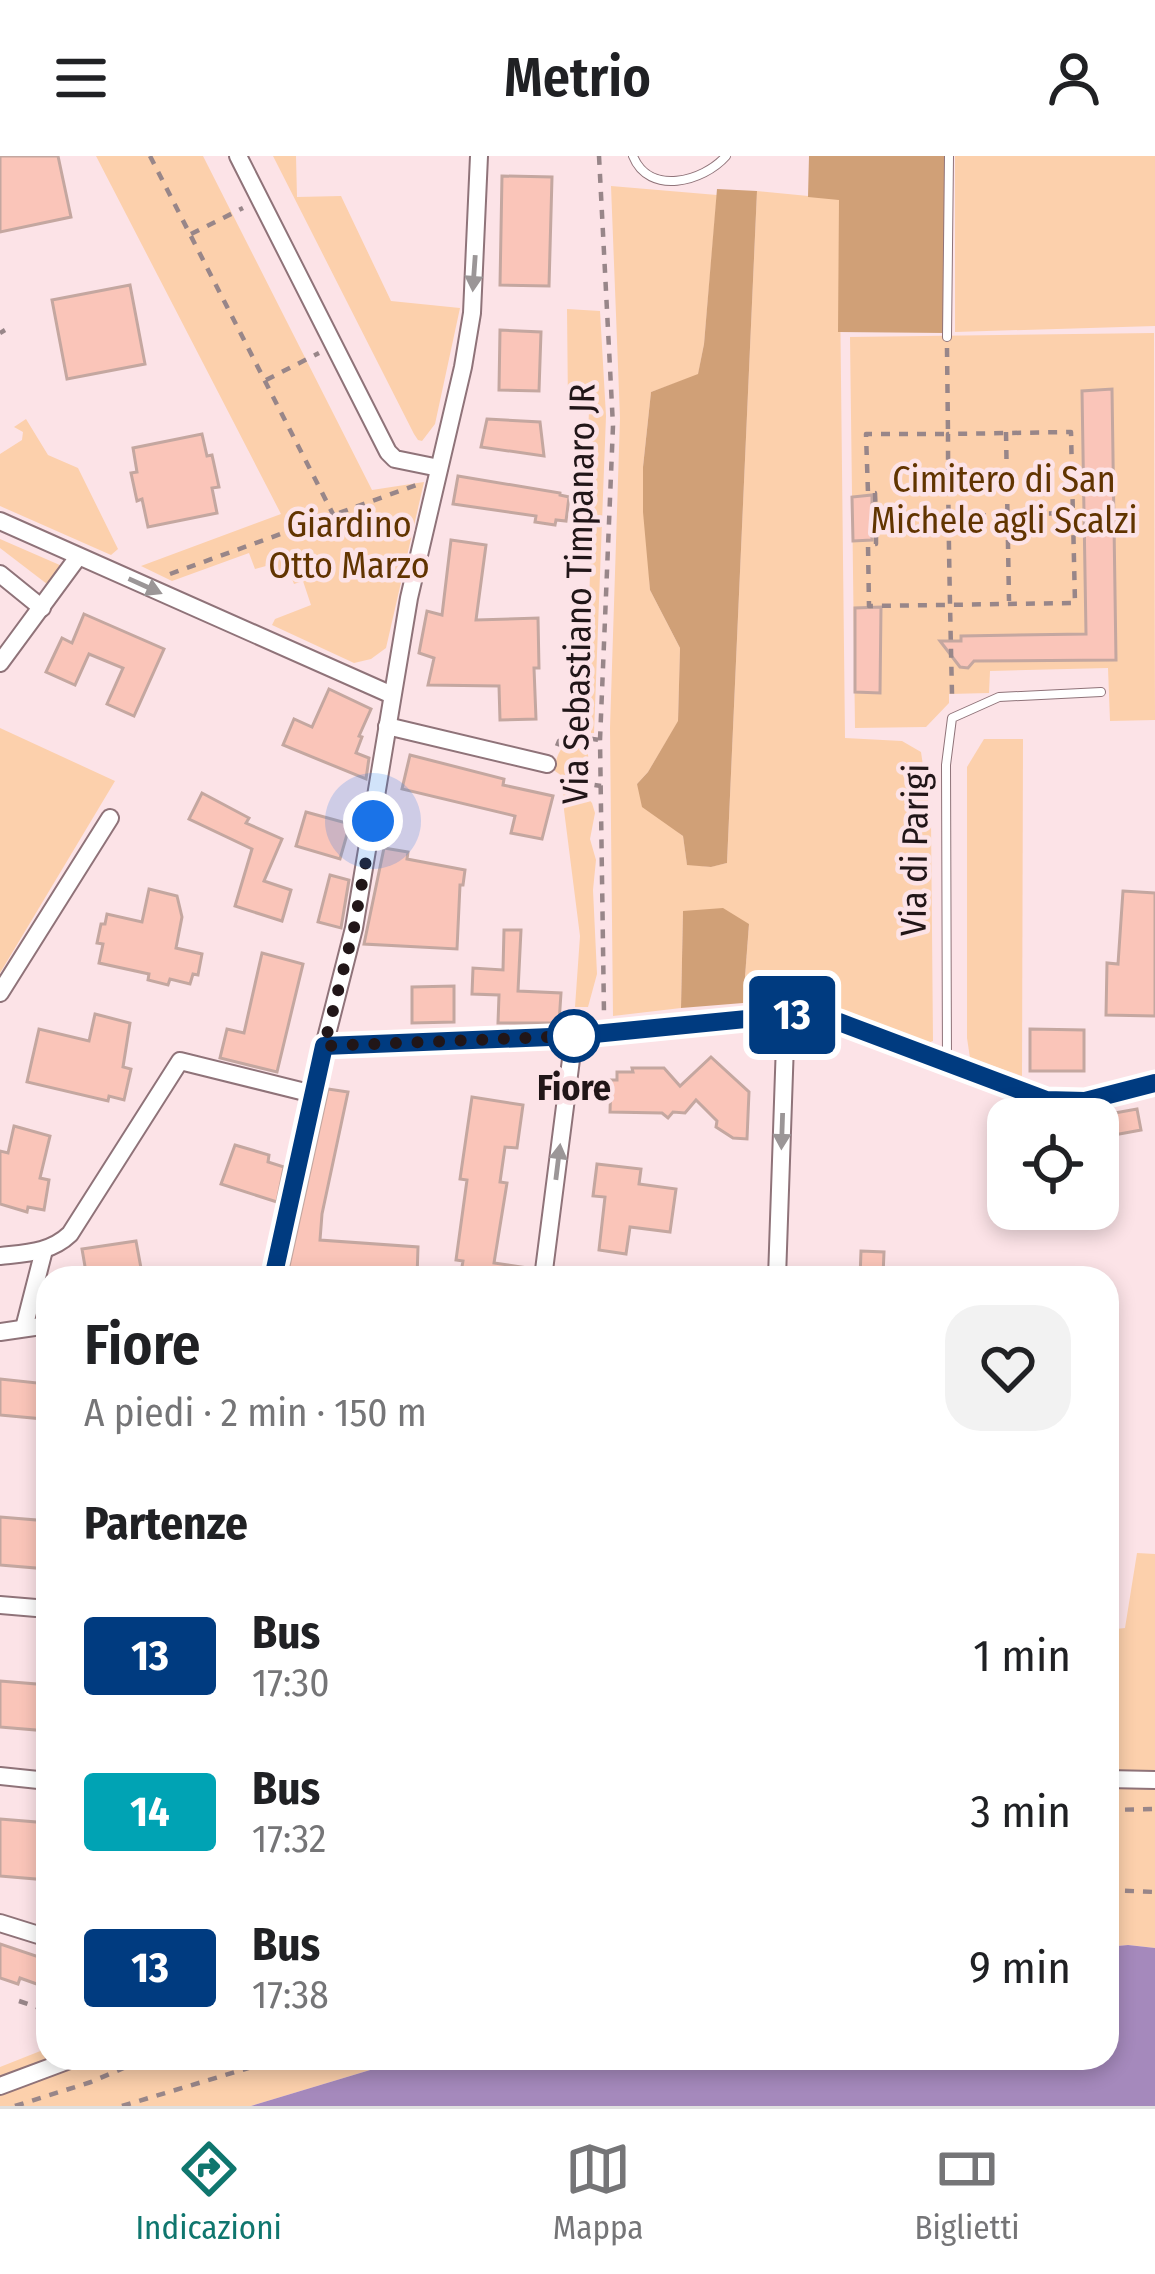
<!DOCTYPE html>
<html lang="it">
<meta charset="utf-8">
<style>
body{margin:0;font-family:"Fira Sans Condensed",sans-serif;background:#f2f2f2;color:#202124;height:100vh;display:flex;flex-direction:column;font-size:45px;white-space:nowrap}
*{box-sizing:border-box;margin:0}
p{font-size:39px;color:#757577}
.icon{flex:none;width:66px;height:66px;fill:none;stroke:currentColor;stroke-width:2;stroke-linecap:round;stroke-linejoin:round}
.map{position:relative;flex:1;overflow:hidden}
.sheet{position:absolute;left:36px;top:1110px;width:1083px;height:804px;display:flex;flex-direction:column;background:#fff;border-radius:36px;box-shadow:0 6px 18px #0003}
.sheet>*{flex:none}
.badge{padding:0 24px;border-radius:9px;font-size:42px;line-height:78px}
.buttons{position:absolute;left:987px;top:942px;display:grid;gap:24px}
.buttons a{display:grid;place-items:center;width:132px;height:132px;border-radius:24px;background:#fff;box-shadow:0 6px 18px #0003;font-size:60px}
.you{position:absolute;width:60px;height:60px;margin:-30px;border:9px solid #fff;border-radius:50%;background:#1a73e8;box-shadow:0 0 0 18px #1a73e833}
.map>.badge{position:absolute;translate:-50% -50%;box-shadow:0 0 0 6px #fff}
h2{padding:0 48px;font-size:45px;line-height:108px}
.round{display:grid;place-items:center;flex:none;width:126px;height:126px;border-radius:36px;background:#f2f2f2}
.overview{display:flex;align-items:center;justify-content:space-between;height:204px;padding:0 48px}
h1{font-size:57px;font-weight:600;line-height:90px}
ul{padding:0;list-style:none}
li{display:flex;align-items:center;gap:36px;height:156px;padding:0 48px}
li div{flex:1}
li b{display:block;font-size:45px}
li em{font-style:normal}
li .badge{min-width:132px;font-weight:700;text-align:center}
header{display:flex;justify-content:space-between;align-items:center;height:156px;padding:0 48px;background:#fff;font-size:54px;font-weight:600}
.tabs{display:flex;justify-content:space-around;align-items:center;height:168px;border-top:3px solid #e0e0e0;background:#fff;font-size:33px;color:#757577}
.tabs a{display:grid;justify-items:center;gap:6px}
.tabs .current{color:#0f766e}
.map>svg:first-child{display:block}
.green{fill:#fcd0ac}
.forest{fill:#d0a077}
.water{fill:#a589bc}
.building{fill:#fac5b9;stroke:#c4a7a0;stroke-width:3}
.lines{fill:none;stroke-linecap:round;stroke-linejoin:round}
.service-casing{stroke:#8f7379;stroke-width:10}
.minor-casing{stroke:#8f7379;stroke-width:20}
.path{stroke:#988689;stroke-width:4.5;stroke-dasharray:9 9;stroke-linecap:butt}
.service{stroke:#fff;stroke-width:8}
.minor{stroke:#fff;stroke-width:16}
.oneway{fill:#9b9697}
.line-casing{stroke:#fff;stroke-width:27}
.line{stroke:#003b80;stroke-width:18}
.walk{stroke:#211618;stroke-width:12;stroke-dasharray:0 21.6}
.stop-dot{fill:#fff;stroke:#003b80;stroke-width:6}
.labels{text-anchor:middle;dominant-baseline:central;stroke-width:9;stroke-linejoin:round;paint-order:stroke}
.park-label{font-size:36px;fill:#613400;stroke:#fce3e7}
.street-label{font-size:36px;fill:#211618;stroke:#fce3e7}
.stop-label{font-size:36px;font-weight:bold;fill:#211618;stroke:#fce3e7}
</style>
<header><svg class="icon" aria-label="menu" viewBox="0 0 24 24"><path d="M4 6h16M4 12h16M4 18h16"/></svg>Metrio<svg class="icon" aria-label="person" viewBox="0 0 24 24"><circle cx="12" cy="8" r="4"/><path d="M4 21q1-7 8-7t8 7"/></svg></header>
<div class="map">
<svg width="1155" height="1950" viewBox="0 0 1155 1950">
<rect width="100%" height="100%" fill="#fce3e7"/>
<g class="green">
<path d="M96,0H203L372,334L424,326L386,492L371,503L354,507L272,469L275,463L311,449L303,425L294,428L291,420L281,424L278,415L269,417L266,410L255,413L249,397L172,425L141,410L281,358Z"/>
<path d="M273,0H296L297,41L341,40L391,145L460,152L435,268L422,285L418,284L414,278Z"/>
<path d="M955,0H1155V170L955,176Z"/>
<path d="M611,30L717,39L704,188L698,219L651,236L643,311L650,434L680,492L678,566L648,616L637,628L669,669L683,680L687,708L710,711L727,707L757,35L839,43L845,582L902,585L921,596L931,664L933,885L928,887C868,865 808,841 743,847L749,768L683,755L681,852L613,860L610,572L620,262Z"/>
<path d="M567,153L600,155L606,260L594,577H591L589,452L593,313L587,312L589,253L568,251Z"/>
<path d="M1154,177L1155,564L1110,565L1108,512L990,515L989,537L949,538V547L926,571L855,572L850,181Z"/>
<path d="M26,263L48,299L78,312L118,393L111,399L0,350V298L22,284L23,276L14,271Z"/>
<path d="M0,383L62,410L47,428L0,392Z"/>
<path d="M0,572L115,625L0,817Z"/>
<path d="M984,583H1023L1022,920L970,902L967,882V611Z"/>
<path d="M570,585C584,587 590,593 588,609L577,618L562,620L555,615C555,604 559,591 570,585Z"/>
<path d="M563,628L580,634L592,647L595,657L590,683L596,704L593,734L597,818L588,851H575L580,780L564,654Z"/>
<path d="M1137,1397L1155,1398V1792L1128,1789L1107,1791V1474L1125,1472Z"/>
<path d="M48,1892V1902H410L251,1950H0V1911Z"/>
</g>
<g class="forest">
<path d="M809,0H944L945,177L838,176L839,44L808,41Z"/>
<path d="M717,33L757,35L727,707L711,711L687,709L683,680L642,651L637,628L648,616L678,565L680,492L650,434L643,356V311L651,236L698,218L704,188Z"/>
<path d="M723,752L749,768L743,847L681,852L683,755Z"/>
</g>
<path class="water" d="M1128,1789L1155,1792V1950H251L410,1902H1107V1791Z"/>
<g class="building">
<path d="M0,0H58L71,61L0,76Z"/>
<path d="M502,20L552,21L549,130L500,129Z"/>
<path d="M130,129L145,208L67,223L52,144Z"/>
<path d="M500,174L541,176L539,235L499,234Z"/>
<path d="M1112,233L1116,504L974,505L968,512L960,511L940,485H961V480L1086,478L1082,235Z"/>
<path d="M487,263L540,266L544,300L481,291Z"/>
<path d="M202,278L207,300L212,299L219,331L212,332L217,357L148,371L142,343L137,345L131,317L137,316L133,292Z"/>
<path d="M458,320L560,337V339L569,341L566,365L556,364L555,369L535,366L536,360L453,348Z"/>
<path d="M872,339V384L853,385L852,341Z"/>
<path d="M451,384L486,389L476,464L538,462L539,512H534L536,563L500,564L499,530L428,529L434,502L419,497L427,455L442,459Z"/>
<path d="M881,451L880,537L855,536V452Z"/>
<path d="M84,458L164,493L134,560L107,548L123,512L89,498L75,529L46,516L62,482L72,487Z"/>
<path d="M329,533L371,553L359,580L362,581L356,597L369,602L366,623L283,589L294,563L312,571Z"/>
<path d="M410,599L504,623L503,629L553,640L542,683L511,677L515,660L402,633Z"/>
<path d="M202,637L249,662L246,667L282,683L264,725L291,734L282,765L235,750L252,693L189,663Z"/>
<path d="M306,656L350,668L340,703L296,690Z"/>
<path d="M384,692L408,696L407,703L465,714L463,729H460L457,793L364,788Z"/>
<path d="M330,719L349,724L341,772L318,766Z"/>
<path d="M149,733L177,740L182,761L176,792L202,798L198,819L193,818L190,828L170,823L168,829L148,824L149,818L99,807L103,788L97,787L101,768H105L107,758L142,766Z"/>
<path d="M1123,735L1155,737V860L1106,859L1107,807L1118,808Z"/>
<path d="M504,774H521L518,835L561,837L559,867H498L499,839L472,838L473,812L503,814Z"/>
<path d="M262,797L303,808L277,916L220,902L227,873L244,877Z"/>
<path d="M454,830V866L412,867V831Z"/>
<path d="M95,858L130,867L123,911L131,913L124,944L109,940L108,945L27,926L39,873L89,885Z"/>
<path d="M1030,873L1084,874V915H1030Z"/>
<path d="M711,901L749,936L747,983L733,982L716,971L717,965L696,944L685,957L673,956L668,962L662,957L610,956L611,924H617V916H633L632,912H664L680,930Z"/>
<path d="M328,933L348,936L322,1058L320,1084L418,1091L417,1122H341L288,1115Z"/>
<path d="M472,941L523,949L517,992L505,991L500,1026L507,1027L494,1107L528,1112L527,1122H460L463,1105L456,1104L467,1024L460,1023Z"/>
<path d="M1137,953L1141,974L1098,982V960Z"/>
<path d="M14,970L50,980L40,1022L49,1024L44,1054L28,1051L27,1056L0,1048V995L8,997Z"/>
<path d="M235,989L269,999L268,1006L284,1011L277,1046L221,1028Z"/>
<path d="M597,1008L641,1013L639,1028L676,1033L670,1076L630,1071L626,1098L599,1094L605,1041L593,1040Z"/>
<path d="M136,1085L141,1112L124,1114L126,1122H87L82,1093Z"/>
<path d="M861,1095L884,1096L883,1120L860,1122Z"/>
<path d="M0,1223L47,1228L44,1263L0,1259Z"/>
<path d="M0,1361L48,1365V1413L0,1409Z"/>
<path d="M0,1525L48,1529V1575L0,1571Z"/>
<path d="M0,1663L48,1667V1724L0,1720Z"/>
<path d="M0,1788L48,1804V1832L20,1822L18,1828L0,1822Z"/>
</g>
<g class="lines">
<defs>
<g id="service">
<path d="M633,0C649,40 703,26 726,0"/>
<path d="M947,181L949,0"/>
<path d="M947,905L946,609L952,562L999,541L1101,536"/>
</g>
<g id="minor">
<path d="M238,0L388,296L395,303L439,312"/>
<path d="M0,365L392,539"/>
<path d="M0,418L42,452"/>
<path d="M0,507L78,401"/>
<path d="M387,570L547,608"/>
<path d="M0,837L110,662"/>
<path d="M324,890L574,880L786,858L818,861L839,866L1046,944L1085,945L1155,927"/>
<path d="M0,1100C26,1097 50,1097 70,1078L180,905L313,938"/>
<path d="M273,1122L324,890L354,772L409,442L463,211L472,157L479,0"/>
<path d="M543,1122L574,880"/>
<path d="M777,1122L786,858"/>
<path d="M24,1172L44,1094"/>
<path d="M0,1176L48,1169"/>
<path d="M0,1449L48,1453"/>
<path d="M0,1620L48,1625"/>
<path d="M1107,1623L1155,1624"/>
<path d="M0,1767L48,1782"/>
<path d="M0,1930L75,1902"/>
</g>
</defs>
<use href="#service" class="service-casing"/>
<use href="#minor" class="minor-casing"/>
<g class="path">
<path d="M150,0L336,364"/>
<path d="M599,0L613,270L600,584L604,858"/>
<path d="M191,78L243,52"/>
<path d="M0,177L5,174"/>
<path d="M947,192L948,278H866L868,337H875L876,362L1072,357"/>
<path d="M266,224L319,197"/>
<path d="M1006,276L1009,445"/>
<path d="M876,362V388L868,389L869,450L1075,447L1071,276L948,278C948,364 950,451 952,538V545"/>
<path d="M170,418L419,328"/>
<path d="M557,590L559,585L577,581L600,584"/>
<path d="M559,623L601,630"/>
<path d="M43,1357L48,1293"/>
<path d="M1107,1654L1155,1653"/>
<path d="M1107,1734L1155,1736"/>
<path d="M19,1845L42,1853"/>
<path d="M15,1950L91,1926L147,1902"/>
<path d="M122,1950L282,1902"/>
</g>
<use href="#service" class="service"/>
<use href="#minor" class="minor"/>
</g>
<defs><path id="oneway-solid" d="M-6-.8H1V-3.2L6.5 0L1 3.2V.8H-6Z" transform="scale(3)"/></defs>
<g class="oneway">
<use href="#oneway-solid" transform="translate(474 117) rotate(94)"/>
<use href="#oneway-solid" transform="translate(145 430) rotate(24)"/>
<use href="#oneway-solid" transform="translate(782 975) rotate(92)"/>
<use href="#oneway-solid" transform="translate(558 1006) rotate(-83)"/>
</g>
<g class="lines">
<defs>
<path id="line" d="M273,1122L324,890L574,880L786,859L818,861L839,866L1046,944L1085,945L1155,927"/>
</defs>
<use href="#line" class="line-casing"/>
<use href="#line" class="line"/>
<path class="walk" d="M373,665L354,772L324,890L574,880"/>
</g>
<circle class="stop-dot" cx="574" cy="880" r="24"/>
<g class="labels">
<g class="park-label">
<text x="1004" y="324">Cimitero di San<tspan x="1004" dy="41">Michele agli Scalzi</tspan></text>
<text x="349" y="369">Giardino<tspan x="349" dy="41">Otto Marzo</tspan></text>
</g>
<g class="street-label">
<text transform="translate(579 438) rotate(-89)">Via Sebastiano Timpanaro JR</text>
<text transform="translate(915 694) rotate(-89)">Via di Parigi</text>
</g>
<g class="stop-label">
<text x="574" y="932">Fiore</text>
</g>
</g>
</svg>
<div class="buttons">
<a><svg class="icon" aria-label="locate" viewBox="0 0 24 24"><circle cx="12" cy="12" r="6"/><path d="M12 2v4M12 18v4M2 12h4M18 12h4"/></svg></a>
</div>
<div class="you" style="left:373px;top:665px"></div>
<b class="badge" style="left:792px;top:859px;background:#003b80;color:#fff">13</b>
<section class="sheet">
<div class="overview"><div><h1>Fiore</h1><p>A piedi · 2 min · 150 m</p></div><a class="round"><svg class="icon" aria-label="heart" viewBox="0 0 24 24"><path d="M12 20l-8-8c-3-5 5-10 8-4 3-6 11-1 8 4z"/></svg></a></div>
<h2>Partenze</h2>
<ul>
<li><span class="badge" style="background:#003b80;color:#fff">13</span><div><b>Bus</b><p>17:30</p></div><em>1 min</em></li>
<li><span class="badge" style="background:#00a3b4;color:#fff">14</span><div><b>Bus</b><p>17:32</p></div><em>3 min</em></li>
<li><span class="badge" style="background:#003b80;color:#fff">13</span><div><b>Bus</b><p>17:38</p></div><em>9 min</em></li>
</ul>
</section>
</div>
<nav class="tabs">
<a class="current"><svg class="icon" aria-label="directions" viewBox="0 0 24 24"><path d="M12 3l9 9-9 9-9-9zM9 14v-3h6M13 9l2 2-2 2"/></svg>Indicazioni</a>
<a><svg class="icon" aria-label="map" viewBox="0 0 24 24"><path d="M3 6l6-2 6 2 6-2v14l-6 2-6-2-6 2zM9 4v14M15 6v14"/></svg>Mappa</a>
<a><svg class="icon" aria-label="tickets" viewBox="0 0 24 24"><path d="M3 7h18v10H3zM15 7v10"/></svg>Biglietti</a>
</nav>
